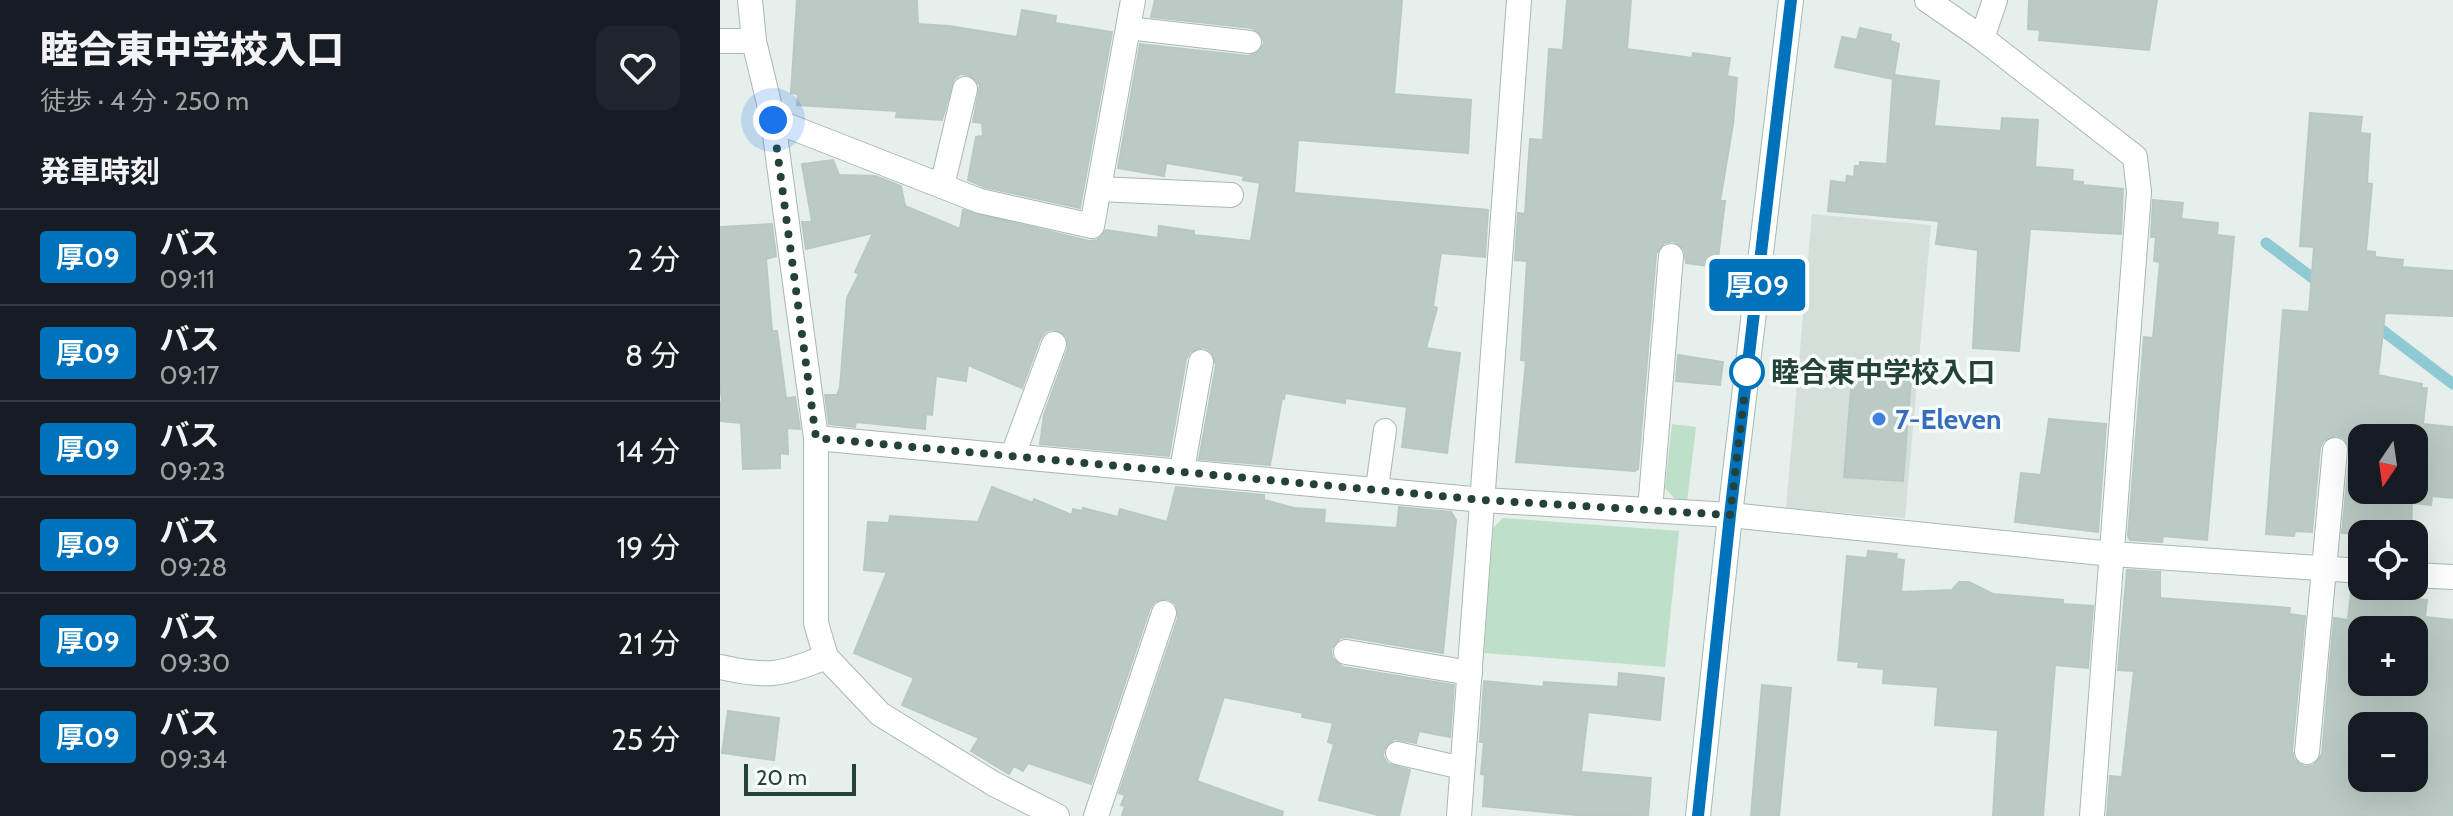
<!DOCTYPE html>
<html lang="ja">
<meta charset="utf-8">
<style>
body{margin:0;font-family:Cabin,"Noto Sans JP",sans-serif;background:#20242c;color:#f1f3f6;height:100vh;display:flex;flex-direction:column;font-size:30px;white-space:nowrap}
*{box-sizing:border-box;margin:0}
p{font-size:26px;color:#9ea1a6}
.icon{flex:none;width:44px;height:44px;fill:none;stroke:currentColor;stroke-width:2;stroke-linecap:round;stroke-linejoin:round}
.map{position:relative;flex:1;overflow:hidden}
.sheet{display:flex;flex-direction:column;background:#171b24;width:720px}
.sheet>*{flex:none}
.badge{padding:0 16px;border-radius:6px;font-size:28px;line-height:52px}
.needle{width:52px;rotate:193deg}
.fabs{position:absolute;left:1628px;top:424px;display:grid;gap:16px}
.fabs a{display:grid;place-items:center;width:80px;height:80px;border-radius:16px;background:#171b24;box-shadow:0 8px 32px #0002;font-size:40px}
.scale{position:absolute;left:24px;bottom:20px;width:112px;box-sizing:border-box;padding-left:8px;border:4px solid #24423a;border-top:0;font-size:22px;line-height:28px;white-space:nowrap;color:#24423a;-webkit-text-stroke:6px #f7fbf9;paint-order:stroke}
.you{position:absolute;width:40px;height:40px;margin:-20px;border:6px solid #fff;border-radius:50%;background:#1a73e8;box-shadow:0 0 0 12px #1a73e833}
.map>.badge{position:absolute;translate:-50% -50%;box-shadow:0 0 0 4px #fff}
h2{padding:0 40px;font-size:30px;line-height:72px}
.round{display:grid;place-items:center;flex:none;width:84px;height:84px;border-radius:16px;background:#20242c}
.headline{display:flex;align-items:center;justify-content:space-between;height:136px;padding:0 40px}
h1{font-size:38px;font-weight:800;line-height:60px}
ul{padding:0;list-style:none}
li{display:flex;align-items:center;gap:24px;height:96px;padding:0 40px;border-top:2px solid #363941}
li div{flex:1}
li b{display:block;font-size:30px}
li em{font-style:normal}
li .badge{min-width:88px;font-weight:700;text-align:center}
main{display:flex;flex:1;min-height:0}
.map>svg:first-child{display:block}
.built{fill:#d4dfda}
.green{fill:#bfe0c8}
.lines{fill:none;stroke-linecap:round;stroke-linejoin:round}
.stream{stroke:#8ec9d4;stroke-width:11}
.building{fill:#bbcac4;stroke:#b8c9c2;stroke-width:2;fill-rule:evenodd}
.lane-casing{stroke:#a8b8b2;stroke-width:24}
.street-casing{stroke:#a8b8b2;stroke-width:26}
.secondary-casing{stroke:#a4bbb3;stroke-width:26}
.lane{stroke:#fff;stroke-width:22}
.street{stroke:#fff;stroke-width:24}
.secondary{stroke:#fff;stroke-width:24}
.line-casing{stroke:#fff;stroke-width:18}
.line{stroke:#0072bc;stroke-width:12}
.walk{stroke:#24423a;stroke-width:8;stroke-dasharray:0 14.4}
.stop-dot{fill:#fff;stroke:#0072bc;stroke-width:4}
.shop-dot{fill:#3f7fe0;stroke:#f7fbf9;stroke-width:3}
.labels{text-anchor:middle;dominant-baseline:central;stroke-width:7;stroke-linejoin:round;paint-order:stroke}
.stop-label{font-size:28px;font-weight:bold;fill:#24423a;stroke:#f7fbf9;text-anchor:start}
.shop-label{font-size:28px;font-weight:bold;fill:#366cbe;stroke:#f7fbf9;text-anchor:start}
</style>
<main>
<section class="sheet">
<div class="headline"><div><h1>睦合東中学校入口</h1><p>徒歩 · 4 分 · 250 m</p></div><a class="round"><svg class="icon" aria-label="heart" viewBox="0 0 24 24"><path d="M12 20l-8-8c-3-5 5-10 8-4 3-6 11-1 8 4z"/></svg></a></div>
<h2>発車時刻</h2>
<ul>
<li><span class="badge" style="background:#0072bc;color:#fff">厚09</span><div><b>バス</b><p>09:11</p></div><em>2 分</em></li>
<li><span class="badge" style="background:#0072bc;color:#fff">厚09</span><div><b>バス</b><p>09:17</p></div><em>8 分</em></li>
<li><span class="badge" style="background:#0072bc;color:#fff">厚09</span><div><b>バス</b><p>09:23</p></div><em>14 分</em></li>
<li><span class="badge" style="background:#0072bc;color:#fff">厚09</span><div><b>バス</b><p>09:28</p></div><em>19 分</em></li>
<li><span class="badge" style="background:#0072bc;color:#fff">厚09</span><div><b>バス</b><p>09:30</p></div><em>21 分</em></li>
<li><span class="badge" style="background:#0072bc;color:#fff">厚09</span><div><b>バス</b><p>09:34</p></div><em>25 分</em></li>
</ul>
</section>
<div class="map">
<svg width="1733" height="816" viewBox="0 0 1733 816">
<rect width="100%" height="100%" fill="#e6efeb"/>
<path class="built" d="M1092,214L1211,225L1185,518L1066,508Z"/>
<g class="green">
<path d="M952,424L976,427L967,502L955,499L945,488Z"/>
<path d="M783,518L959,531L945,667L764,653L773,528Z"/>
</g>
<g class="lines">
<g class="stream">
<path d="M1546,243L1602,285"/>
<path d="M1654,324L1733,384"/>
</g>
</g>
<g class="building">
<path d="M77,0H197L198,24L229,26L297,37L302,10L336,16L335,23L392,32L360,208L264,187L248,180L256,137L263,136L262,123L253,122L260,85L249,75L241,74L234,79L222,120L176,117L177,111L77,105L78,94L71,93Z"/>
<path d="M435,0H682L674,94L751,100L748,153L578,140L574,193L768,210L765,257L721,253L713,306L717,308L706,348L740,353L727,453L682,447L687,407L625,398V403L565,393L564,399L562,398L550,465L479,459L496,365L491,351L483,347L470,352L466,359L449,456L320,444L324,415L348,348L346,335L332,329L325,332L320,339L302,388L248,365L246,381L216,376L212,415L206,414L205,429L136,422L135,427L109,424L105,395H117L120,387L127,298L139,274L135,272L153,233L86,249L82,222H92L82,164L113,160L119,175L155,176L181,186L185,206L240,229L243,210L369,241L377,240L386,230L438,238L439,226L474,231V235L531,241L540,183L523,180L524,176L446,163L444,176L398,168L420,44L528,56L536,54L544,44L542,36L532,28L431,17Z"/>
<path d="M847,0H911L907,49L972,58L973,53L1010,58L1007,76L1017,78L1013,124L1000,201H1005L997,267L966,263L964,249L953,241L944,243L936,254L918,469L915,471L796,462L806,361L801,360L807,261L795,260L798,213L805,214L810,139L823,140L829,49L843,50Z"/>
<path d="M1309,0H1437L1429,50L1319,40L1320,30L1308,29Z"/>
<path d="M1140,28L1171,35L1170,41L1179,44L1174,75L1219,81L1214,126L1281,131L1282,118L1318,120L1315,167L1353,170L1352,181L1363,182V185L1403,189L1401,234L1310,229L1299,351L1253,348L1258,250L1216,244L1219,221L1108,211L1111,181L1126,183L1127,176L1134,177L1135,166H1140V162L1167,164L1173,79L1115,67L1122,37L1137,40Z"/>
<path d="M1590,113L1642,117L1640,133L1650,134L1647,183L1652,184L1646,251L1655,252V257L1683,260L1682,267L1733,271V316L1665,313L1658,375L1702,384L1701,388H1707L1703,424L1733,427V498L1712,496L1711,505L1692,503L1691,534L1622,533L1630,451L1624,438L1616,435L1603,441L1600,448L1592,532L1575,531L1574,536L1546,534L1563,310L1589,312L1594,247L1580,246ZM1642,438H1694V490H1642Z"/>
<path d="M1433,200L1463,203L1461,219L1498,223L1497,235L1514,237L1487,540L1443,536L1442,542L1410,540L1408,536L1424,337L1433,338L1440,262L1434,261L1436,237H1431Z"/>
<path d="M52,224L56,256L46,259L52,331H57L66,398L75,397L80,429L67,428L68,454L60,453V468L23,469L21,423L0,421V402L2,401L0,384V227Z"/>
<path d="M958,355L1003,362L1000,385L956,381Z"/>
<path d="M1137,364L1192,367L1183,481L1124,477L1131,390L1135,391Z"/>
<path d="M1329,419L1386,424L1378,532L1295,522L1301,473L1321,475Z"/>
<path d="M272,487L313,503L314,499L352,515L353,509L362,511L363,508L398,517L400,509L447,522L456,487L544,495V500L574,508L605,510L604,523L677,528L679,507L731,512L736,520L723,653L628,637L620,638L611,649L612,658L623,667L734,685L730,737L699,731L696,743L674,739L664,749L663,756L668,764L690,770L679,816H662L599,800L614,744L608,742L613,723L582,717L583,713L504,697L477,781L563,812L562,816H402L405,806L401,805L405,795L399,793L458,618L456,604L448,599L435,601L430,608L371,784L308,763L303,771L294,766L289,774L251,751L259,738L182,705L194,678L134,653L167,572L144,570L148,522L169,523L170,516L258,522Z"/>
<path d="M1148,551L1177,554L1176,559L1184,560L1181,592L1232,590L1239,582H1249L1273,594L1343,600V604L1373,606L1368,668L1335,665L1323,816H1273L1278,730L1215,725L1218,687L1163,683L1164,669L1138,667L1139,662L1118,660L1127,556L1147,558Z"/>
<path d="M1407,570L1440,572V598L1570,608L1569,614L1585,616L1572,751L1574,759L1585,767L1594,765L1602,754L1614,618L1628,620L1631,593L1707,600L1705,617L1733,620V816H1387L1390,776L1402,777L1414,671L1398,670ZM1642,630H1694V682H1642ZM1642,726H1694V778H1642Z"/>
<path d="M899,673L944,678L940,720L868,712L861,772L931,778L928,816L856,815L763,806L765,775L761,774L764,742H760L764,681L823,687L824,682L898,687Z"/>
<path d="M1042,685L1071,688L1059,816H1031Z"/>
<path d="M8,711L59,718L54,760L2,753Z"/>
</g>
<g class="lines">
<defs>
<g id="lane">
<path d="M408,28L530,42"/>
<path d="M657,488L665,430"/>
<path d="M677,753L742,768"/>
</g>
<g id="street">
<path d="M30,0L34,41L53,120L96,438V623L106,657L160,714L274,784L337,816"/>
<path d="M1207,0L1262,38L1415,157L1419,192L1372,816"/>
<path d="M1262,38L1275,0"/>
<path d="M0,41H34"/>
<path d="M53,120L260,201L372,226L413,0"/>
<path d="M222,186L245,89"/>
<path d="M379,189L511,195"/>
<path d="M96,438L763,500L1010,515L1392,554L1642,571"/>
<path d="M293,455L334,344"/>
<path d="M462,470L481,362"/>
<path d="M930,510L951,256"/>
<path d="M1694,575L1733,577"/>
<path d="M626,652L750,673"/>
<path d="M0,667C48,678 61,675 106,657"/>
<path d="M1587,752L1615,450"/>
<path d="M376,816L444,613"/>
<path d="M739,816L799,0"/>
</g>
<path id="secondary" d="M978,816L1010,515L1071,0"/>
</defs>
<use href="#lane" class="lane-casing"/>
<use href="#street" class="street-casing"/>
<use href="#secondary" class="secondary-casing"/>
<use href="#lane" class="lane"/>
<use href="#street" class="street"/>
<use href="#secondary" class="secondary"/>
</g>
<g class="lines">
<defs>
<path id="line" d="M978,816L1010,515L1071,0"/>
</defs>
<use href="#line" class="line-casing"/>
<use href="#line" class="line"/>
<path class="walk" d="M53,120L96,438L763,500L1010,515L1028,366L1027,372"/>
</g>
<circle class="stop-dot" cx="1027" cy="372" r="16"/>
<circle class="shop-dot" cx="1159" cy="419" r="8"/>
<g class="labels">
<g class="stop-label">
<text x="1051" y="372">睦合東中学校入口</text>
</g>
<g class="shop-label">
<text x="1175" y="419">7-Eleven</text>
</g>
</g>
</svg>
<div class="fabs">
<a><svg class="needle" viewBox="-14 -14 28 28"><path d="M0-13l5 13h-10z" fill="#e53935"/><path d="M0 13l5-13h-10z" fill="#9ea1a6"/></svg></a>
<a><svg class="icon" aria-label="locate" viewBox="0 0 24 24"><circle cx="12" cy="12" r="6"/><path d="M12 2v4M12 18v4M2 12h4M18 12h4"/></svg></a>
<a>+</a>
<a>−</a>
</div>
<div class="scale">20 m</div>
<div class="you" style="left:53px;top:120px"></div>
<b class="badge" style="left:1037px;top:285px;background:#0072bc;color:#fff">厚09</b>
</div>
</main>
